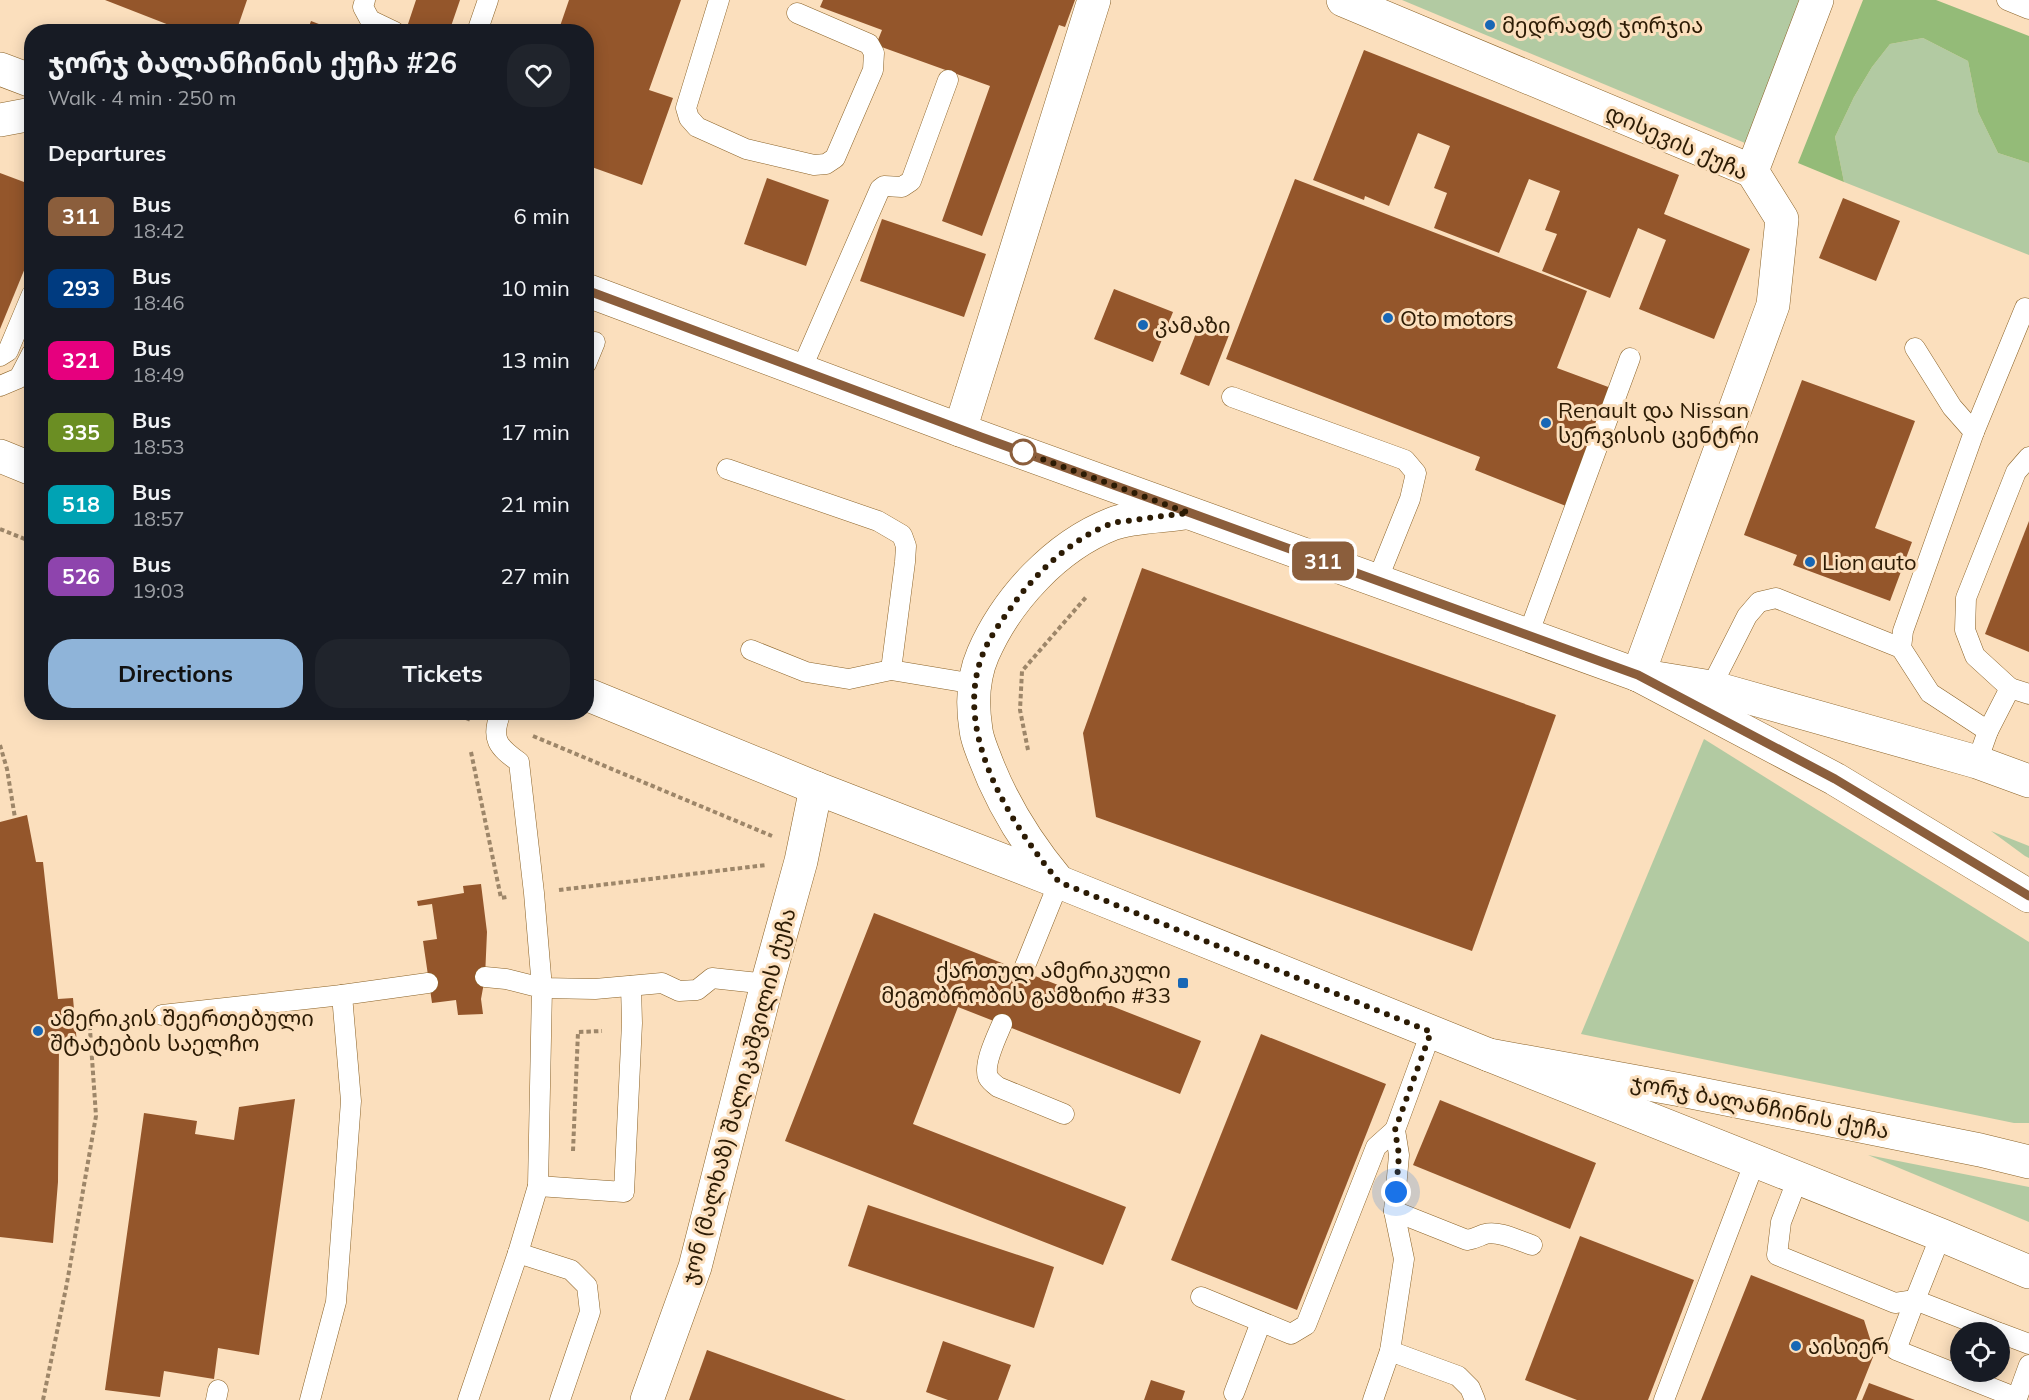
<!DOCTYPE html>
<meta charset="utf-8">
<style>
body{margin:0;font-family:Mulish,"Noto Sans Georgian",sans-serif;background:#20242c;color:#f1f3f6;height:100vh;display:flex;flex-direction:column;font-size:22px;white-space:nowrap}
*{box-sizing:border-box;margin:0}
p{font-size:20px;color:#9ea1a6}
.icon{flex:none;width:33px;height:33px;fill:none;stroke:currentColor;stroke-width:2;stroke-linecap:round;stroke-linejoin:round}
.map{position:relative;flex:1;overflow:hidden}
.side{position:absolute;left:24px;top:24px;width:570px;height:696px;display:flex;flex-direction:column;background:#171b24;border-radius:24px;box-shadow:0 3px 15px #0003}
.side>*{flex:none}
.badge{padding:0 12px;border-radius:9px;font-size:21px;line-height:39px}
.controls{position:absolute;left:1950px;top:1322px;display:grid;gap:12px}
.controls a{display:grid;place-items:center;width:60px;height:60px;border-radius:50%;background:#171b24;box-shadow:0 3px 15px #0003;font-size:30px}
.you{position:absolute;width:30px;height:30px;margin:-15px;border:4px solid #fff;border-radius:50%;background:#1a73e8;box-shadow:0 0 0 9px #1a73e833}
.map>.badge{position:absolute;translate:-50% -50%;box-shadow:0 0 0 3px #fff}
h2{padding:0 24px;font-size:22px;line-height:54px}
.round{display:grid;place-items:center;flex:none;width:63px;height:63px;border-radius:24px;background:#20242c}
.overview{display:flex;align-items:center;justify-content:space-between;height:102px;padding:0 24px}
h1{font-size:28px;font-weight:700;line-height:45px}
.primary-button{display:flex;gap:12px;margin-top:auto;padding:12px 24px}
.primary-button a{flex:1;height:69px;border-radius:24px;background:#8fb4d9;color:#111;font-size:24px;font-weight:700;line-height:69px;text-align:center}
.primary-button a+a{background:#20242c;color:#f1f3f6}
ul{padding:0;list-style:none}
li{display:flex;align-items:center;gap:18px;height:72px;padding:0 24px}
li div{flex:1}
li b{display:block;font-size:22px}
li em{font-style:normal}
li .badge{min-width:66px;font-weight:700;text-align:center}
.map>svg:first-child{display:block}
.green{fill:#b2caa2}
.forest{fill:#94bb78}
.building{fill:#94562b}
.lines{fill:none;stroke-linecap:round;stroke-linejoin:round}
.service-casing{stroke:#8b6328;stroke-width:21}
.minor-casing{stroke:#8b6328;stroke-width:34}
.primary-casing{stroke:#8b6328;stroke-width:34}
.trunk-casing{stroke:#8b6328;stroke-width:34}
.path{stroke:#9d8669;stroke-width:4;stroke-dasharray:4.5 3;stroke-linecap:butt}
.service{stroke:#fff;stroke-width:20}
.minor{stroke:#fff;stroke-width:33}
.primary{stroke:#fff;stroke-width:33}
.trunk{stroke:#fff;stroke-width:33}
.line-casing{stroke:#fff;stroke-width:14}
.line{stroke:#8b5e3c;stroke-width:9}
.walk{stroke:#2c1b04;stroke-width:6;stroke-dasharray:0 10.8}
.poi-dot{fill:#1867b5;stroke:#fbdfbd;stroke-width:2}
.stop-dot{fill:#fff;stroke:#8b5e3c;stroke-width:3}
.labels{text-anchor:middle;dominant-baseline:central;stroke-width:6;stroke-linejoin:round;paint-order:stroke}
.poi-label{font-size:22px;fill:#2c1b04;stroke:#fbdfbd;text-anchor:start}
.street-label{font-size:22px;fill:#2c1b04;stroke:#fbdfbd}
</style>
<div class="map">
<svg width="2029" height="1400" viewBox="0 0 2029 1400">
<rect width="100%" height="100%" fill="#fbdfbd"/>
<g class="green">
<path d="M1402,0H1800L1745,143Z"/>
<path d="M1923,38L1968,61L1978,112L1998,153L2029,163V255L1844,182L1835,137L1854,97L1872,67L1890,44Z"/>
<path d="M1704,739L2029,942V1123H2014L1581,1034Z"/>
<path d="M1991,831L2029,846V858L2025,856Z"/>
<path d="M1868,1155L2029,1187V1222Z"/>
</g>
<path class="forest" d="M1863,0H1936L2029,36V163L1998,153L1978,112L1968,61L1923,38L1890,44L1872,67L1854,97L1835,137L1844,182L1798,163Z"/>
<g class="building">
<path d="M105,0H247L236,32H187Z"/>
<path d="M416,0H460L449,32H430L408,24Z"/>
<path d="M569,0H681L649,90L673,98L642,185L586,165V32H558Z"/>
<path d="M823,0H1075L1065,27L1059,25L982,236L942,221L990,86L876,45L882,30L820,7Z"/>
<path d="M311,21L337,31V32H307Z"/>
<path d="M282,24L300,31V32H279Z"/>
<path d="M1364,50L1679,175L1664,214L1750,249L1714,339L1639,309L1666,240L1638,228L1610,298L1542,271L1557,234L1545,230L1560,191L1529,179L1499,253L1434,228L1447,193L1434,188L1450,146L1418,133L1389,206L1365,196L1364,200L1313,180Z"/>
<path d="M0,173L32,185V251L0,329Z"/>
<path d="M767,178L829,200L806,266L744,244Z"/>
<path d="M1295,179L1587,291L1557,368L1611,388L1566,506L1475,470L1480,457L1226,359Z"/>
<path d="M1843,198L1900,221L1876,281L1819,258Z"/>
<path d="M882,219L986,254L964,317L860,281Z"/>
<path d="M1114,289L1173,312L1153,362L1094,339Z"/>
<path d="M1200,323L1229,335L1209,386L1180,374Z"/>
<path d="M1802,380L1915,421L1875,528L1912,542L1890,601L1793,565L1797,555L1744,535Z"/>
<path d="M2029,521V652L1985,634Z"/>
<path d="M1142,568L1556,715L1472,951L1096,817L1083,733Z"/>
<path d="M27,815L36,862H43L58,999L73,998L77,1044H59L58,1182L53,1243L0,1237V822Z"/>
<path d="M481,884L487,932L485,977L481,999L483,1014L458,1015L456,1000L432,1003L423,941L437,939L432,904L418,906L417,901L464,893L463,886Z"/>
<path d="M874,913L1201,1041L1180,1094L958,1007L913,1124L1126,1207L1103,1265L785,1141Z"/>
<path d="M1261,1034L1386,1084L1297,1310L1171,1260Z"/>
<path d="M295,1099L259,1355L218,1348L214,1379L164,1371L160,1397L105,1390L144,1113L197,1121L195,1134L234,1140L239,1107Z"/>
<path d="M1440,1100L1596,1163L1570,1229L1413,1165Z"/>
<path d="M868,1205L1054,1267L1034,1328L848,1266Z"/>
<path d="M1580,1236L1694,1280L1648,1400H1577L1525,1380Z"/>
<path d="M1751,1275L1864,1320L1872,1345L1877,1347L1856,1400H1701Z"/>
<path d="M943,1341L1011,1365L998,1400H948L926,1392Z"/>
<path d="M707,1350L846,1400H689Z"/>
<path d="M1151,1380L1185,1391L1182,1400H1144Z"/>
<path d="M1869,1383L1915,1400H1862Z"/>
</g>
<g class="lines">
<defs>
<g id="service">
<path d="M365,0L363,7L370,20L395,32"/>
<path d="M719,0L686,108L689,118L697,127L746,149L814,165L826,164L835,158L873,70L874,53L869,44L797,13"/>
<path d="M2007,0L2029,9"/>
<path d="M477,32L488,0"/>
<path d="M1915,348L1952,407L1974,432L1903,631L1901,648L1930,693L1988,731"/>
<path d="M0,356L8,351L32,294"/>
<path d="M586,364L595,342"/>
<path d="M801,370L880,189L884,186L902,187L911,181L948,80"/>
<path d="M0,386L19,378L32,353"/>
<path d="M1232,397L1405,460L1416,473L1410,499L1377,581"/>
<path d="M1974,432L2025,308"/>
<path d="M727,469L878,521L902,535L906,546L905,562L891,670"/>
<path d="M1528,635L1630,358"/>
<path d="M751,650L806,672L849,679L891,670L975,684"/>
<path d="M1711,687L1747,616L1759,602L1776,598L1901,648"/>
<path d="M2010,688L1975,656L1965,630L1966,598L2016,472L2029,457"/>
<path d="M501,712C490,739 498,747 519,762L534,893L542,988L595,989L662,983L679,991L697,990L712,978L767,984"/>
<path d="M1977,762L1988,731L2010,688L2029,694"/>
<path d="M1023,971L1059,882"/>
<path d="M162,1015L342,995"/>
<path d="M1002,1024C997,1036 983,1064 988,1077C990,1081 994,1084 998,1087L1064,1114"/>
<path d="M1798,1178L1781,1222L1777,1255L1895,1303L1915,1300L1941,1235"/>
<path d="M538,1186L624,1192L632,1023L631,986"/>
<path d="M1394,1211L1467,1240C1475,1239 1479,1236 1485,1234C1499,1230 1519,1241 1532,1245"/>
<path d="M518,1253L571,1270L587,1286L590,1312L560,1400"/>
<path d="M1201,1297L1291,1334L1306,1325L1376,1147L1395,1130"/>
<path d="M1997,1332L1915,1300L1896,1350L2017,1398L2029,1365"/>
<path d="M2000,1333L2029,1344"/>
<path d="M1390,1351L1458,1376L1470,1388L1475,1400"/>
<path d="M1234,1393L1261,1322"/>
<path d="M216,1400L218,1390"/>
<path d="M310,1400L336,1302L351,1101L342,995L428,983"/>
<path d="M468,1400L518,1253L538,1186L542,988L506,979L485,977"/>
<path d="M1373,1400L1390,1351L1404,1259L1394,1211L1399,1155L1395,1130L1431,1032"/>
<path d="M1664,1400L1755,1161"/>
</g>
<g id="minor">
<path d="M1343,0L1752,171L1782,219L1773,305L1638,675"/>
<path d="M1752,171L1817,0"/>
<path d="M960,430L1094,0"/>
<path d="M647,1400L695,1267L767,984L801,861L816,788"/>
</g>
<g id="primary">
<path d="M0,69L32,81"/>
<path d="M0,120L32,114"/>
<path d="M586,290L960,430L1638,675L1835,779L2029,896"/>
<path d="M0,456L32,469"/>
<path d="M586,694L816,788L1059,882L1489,1055L1681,1090L1980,1150L2029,1162"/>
<path d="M1058,881C1027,844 1001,802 984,756C981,748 977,739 976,730C972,705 973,677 983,654C1007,599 1056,546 1112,524C1129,517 1166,516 1185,513"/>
</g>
<g id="trunk">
<path d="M1638,675L1711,687L1977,762L2029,781"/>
<path d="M1489,1055L1941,1235L2029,1272"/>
</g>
</defs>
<use href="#service" class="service-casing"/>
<use href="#minor" class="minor-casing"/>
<use href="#primary" class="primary-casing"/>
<use href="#trunk" class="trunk-casing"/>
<g class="path">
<path d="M0,529L32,542"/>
<path d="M452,712L471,720"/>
<path d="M533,736L772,836"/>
<path d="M0,745L7,769L15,818"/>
<path d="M1028,750L1020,710L1022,671L1087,596"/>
<path d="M471,752L501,898L507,897"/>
<path d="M559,890L766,865"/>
<path d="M573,1151L578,1032L602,1031"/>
<path d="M43,1400L67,1283L96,1116L89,1015L74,1017"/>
</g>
<use href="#service" class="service"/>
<use href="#minor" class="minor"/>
<use href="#primary" class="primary"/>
<use href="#trunk" class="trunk"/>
</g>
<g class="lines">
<defs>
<path id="line" d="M586,290L981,437L1638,675L1835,779L2029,896"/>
</defs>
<use href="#line" class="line-casing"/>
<use href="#line" class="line"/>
<path class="walk" d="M1023,452L1189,513C1171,515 1153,517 1135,520C1128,521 1120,521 1113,523C1075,537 1042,567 1018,598C1005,616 990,635 982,656C953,734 1010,823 1059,882L1431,1032L1395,1130L1399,1155L1396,1192"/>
</g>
<g class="poi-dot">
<circle cx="1490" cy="25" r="6"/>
<circle cx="1388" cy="318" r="6"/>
<circle cx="1143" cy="325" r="6"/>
<circle cx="1546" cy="423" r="6"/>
<circle cx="1810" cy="562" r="6"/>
<rect x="1177" y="977" width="12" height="12" rx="3"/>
<circle cx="38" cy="1031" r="6"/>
<circle cx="1796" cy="1346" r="6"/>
</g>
<circle class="stop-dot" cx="1023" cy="452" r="12"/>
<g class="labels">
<g class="poi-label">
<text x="1502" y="25">მედრაფტ ჯორჯია</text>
<text x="1400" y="318">Oto motors</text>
<text x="1155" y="325">კამაზი</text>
<text x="1558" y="410">Renault და Nissan<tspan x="1558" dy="25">სერვისის ცენტრი</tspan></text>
<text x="1822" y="562">Lion auto</text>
<text x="1171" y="970" text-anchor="end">ქართულ ამერიკული<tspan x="1171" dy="25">მეგობრობის გამზირი #33</tspan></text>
<text x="50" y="1018">ამერიკის შეერთებული<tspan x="50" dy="25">შტატების საელჩო</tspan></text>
<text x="1808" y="1346">აისიერ</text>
</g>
<g class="street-label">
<text transform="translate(1677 142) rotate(24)">დისევის ქუჩა</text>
<text transform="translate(738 1096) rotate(-75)">ჯონ (მალხაზ) შალიკაშვილის ქუჩა</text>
<text transform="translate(1760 1106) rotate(11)">ჯორჯ ბალანჩინის ქუჩა</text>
</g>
</g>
</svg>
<div class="controls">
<a><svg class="icon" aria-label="locate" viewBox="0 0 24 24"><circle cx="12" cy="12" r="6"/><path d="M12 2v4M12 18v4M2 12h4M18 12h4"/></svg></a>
</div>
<div class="you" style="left:1396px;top:1192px"></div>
<b class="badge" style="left:1323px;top:561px;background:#8b5e3c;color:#fff">311</b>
<section class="side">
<div class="overview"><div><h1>ჯორჯ ბალანჩინის ქუჩა #26</h1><p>Walk · 4 min · 250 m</p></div><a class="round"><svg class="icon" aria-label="heart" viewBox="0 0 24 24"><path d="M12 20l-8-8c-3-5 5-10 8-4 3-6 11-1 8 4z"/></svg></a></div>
<h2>Departures</h2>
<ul>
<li><span class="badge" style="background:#8b5e3c;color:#fff">311</span><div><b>Bus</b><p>18:42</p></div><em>6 min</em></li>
<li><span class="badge" style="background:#003b80;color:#fff">293</span><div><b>Bus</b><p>18:46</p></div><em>10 min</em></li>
<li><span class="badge" style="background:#e6007e;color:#fff">321</span><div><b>Bus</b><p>18:49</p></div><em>13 min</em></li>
<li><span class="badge" style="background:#6b8e23;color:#fff">335</span><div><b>Bus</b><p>18:53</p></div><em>17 min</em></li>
<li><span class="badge" style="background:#00a3b4;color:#fff">518</span><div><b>Bus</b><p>18:57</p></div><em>21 min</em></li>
<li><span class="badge" style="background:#8e44ad;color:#fff">526</span><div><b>Bus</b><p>19:03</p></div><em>27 min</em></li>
</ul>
<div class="primary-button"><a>Directions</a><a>Tickets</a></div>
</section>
</div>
